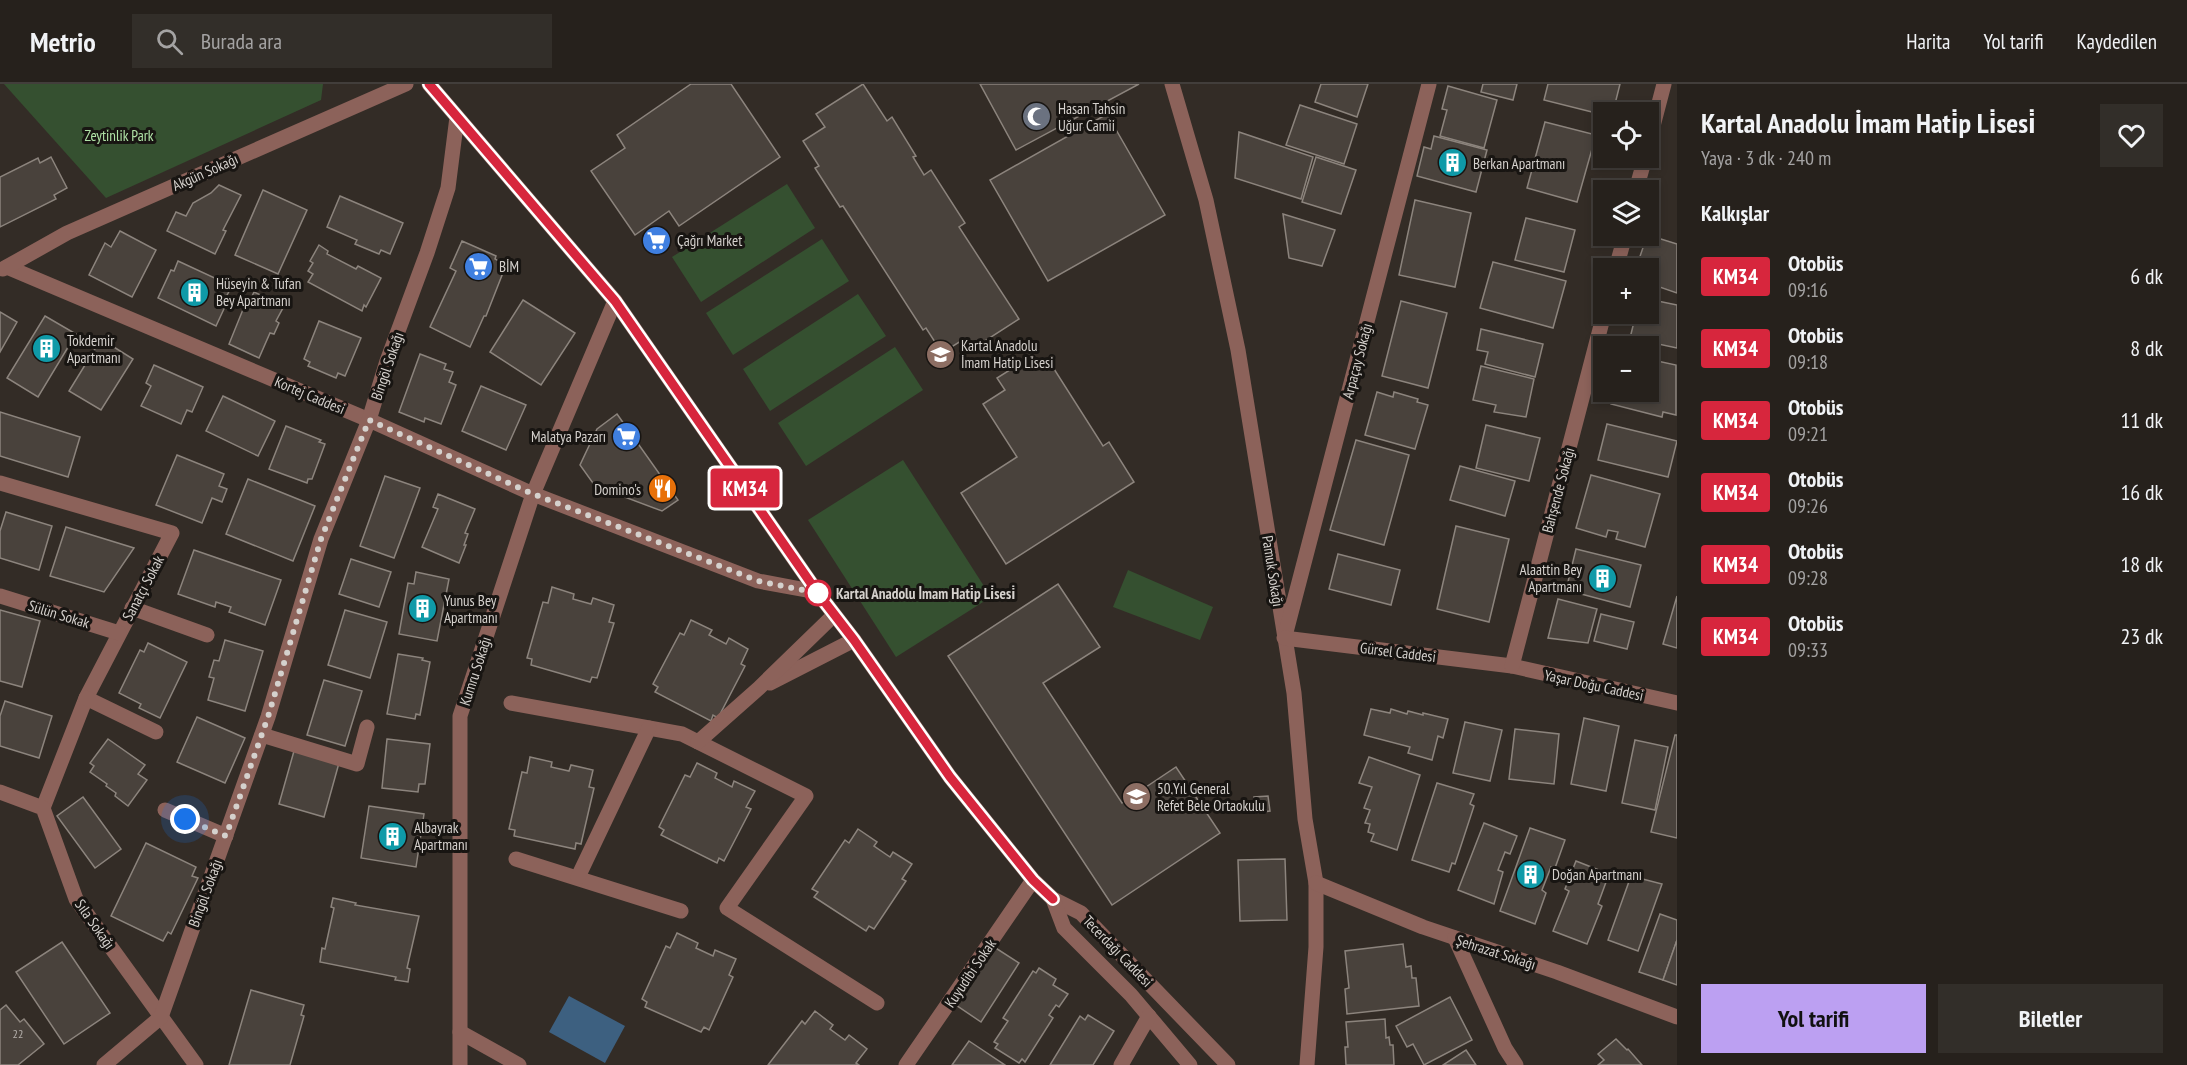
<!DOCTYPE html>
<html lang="tr">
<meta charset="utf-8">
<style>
body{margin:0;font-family:"PT Sans Narrow",sans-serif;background:#322e29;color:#f1f3f6;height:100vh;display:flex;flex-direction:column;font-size:22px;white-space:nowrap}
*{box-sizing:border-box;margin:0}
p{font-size:20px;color:#a4a3a3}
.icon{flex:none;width:33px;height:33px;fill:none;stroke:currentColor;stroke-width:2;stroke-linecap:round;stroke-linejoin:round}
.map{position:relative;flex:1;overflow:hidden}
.panel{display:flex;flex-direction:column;background:#26211c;width:510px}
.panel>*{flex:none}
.badge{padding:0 12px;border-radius:4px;font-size:21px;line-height:39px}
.tools{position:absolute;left:1593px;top:18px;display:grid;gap:12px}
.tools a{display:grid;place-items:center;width:66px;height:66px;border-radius:0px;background:#26211c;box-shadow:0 3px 9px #0003,0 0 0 2px #423e3b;font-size:30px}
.you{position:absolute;width:30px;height:30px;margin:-15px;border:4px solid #fff;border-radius:50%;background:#1a73e8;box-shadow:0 0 0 9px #1a73e833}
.map>.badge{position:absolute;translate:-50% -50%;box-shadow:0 0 0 3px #fff}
h2{padding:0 24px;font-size:22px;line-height:54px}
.round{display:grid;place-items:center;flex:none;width:63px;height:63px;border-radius:0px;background:#322e29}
.overview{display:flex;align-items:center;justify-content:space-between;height:102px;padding:0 24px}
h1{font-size:28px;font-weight:800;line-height:45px}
.primary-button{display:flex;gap:12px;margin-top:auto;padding:12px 24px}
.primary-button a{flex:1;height:69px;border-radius:0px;background:#bca0f2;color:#111;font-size:24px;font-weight:800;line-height:69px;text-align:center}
.primary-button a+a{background:#322e29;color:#f1f3f6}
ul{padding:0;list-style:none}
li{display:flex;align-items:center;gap:18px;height:72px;padding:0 24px}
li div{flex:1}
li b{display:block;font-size:22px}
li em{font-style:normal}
li .badge{min-width:66px;font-weight:700;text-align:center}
header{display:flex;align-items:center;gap:36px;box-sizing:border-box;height:84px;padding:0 30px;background:#26211c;border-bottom:2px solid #423e3b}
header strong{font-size:28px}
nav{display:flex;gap:33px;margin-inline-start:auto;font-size:21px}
.search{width:420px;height:54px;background:#322e29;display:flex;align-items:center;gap:15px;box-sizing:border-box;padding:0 21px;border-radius:0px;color:#a4a3a3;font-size:22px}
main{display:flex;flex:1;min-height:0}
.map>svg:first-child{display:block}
.green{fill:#355030}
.water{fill:#3d6080}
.building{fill:#49423c;stroke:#8c847d;stroke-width:1.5}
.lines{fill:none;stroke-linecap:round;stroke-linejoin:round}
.minor{stroke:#8c625a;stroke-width:15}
.line-casing{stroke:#fff;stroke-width:14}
.line{stroke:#d7263d;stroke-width:9}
.walk{stroke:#d5d1cd;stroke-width:6;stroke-dasharray:0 10.8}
.stop-dot{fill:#fff;stroke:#d7263d;stroke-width:3}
.labels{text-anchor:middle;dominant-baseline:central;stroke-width:6;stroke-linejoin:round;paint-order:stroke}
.number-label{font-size:12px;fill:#b2ada9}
.poi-label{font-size:15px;fill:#d5d1cd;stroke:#181512;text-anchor:start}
.park-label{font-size:15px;fill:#b0e2a6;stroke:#181512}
.street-label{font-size:15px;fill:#d5d1cd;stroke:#181512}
.stop-label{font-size:15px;font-weight:bold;fill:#d5d1cd;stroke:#181512;text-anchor:start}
</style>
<header>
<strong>Metrio</strong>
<div class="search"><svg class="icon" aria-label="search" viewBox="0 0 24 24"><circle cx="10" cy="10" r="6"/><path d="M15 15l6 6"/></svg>Burada ara</div>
<nav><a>Harita</a><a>Yol tarifi</a><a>Kaydedilen</a></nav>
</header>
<main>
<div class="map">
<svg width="1677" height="981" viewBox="0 0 1677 981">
<rect width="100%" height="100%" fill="#332c26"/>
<g class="green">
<path d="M4,0H323L321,16L106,114Z"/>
<path d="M787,100L815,144L701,218L672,173Z"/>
<path d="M822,155L849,197L733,271L706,229Z"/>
<path d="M858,210L886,252L770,327L743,285Z"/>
<path d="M895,263L923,306L806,382L778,339Z"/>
<path d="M903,376L991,513L896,573L808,436Z"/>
<path d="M1128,486L1213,523L1200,556L1113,523Z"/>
</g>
<path class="water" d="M569,912L625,942L605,979L549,948Z"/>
<g class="building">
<path d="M691,0H731L780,73L679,142L669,127L635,151L591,87L625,64L617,51Z"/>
<path d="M863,0L887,37L892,33L916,72L913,73L924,91L931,86L965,139L959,143L1019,235L971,266L964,255L942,269L926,244L923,246L843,122L840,123L815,84L819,82L803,57L825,43L816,30Z"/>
<path d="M980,0H1139L1016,66Z"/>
<path d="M1321,0H1368L1357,33L1315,18Z"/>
<path d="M1483,0H1517L1513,16L1481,8Z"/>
<path d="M1548,0H1620L1613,28H1604V31L1544,16Z"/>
<path d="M1448,2L1497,16L1484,64L1440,52L1447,26L1442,25Z"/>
<path d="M1300,21L1357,40L1344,80L1286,61Z"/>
<path d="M1107,30L1165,131L1048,197L990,96Z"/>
<path d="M1545,38L1596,51L1577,118L1527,104Z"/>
<path d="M1239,48L1313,73L1301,115L1235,94Z"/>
<path d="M1434,52L1487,66L1476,108L1417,92L1424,63L1431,65Z"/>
<path d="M51,73L67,104L54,111L56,115L0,143V93L38,74L40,79Z"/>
<path d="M1316,73L1356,86L1341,130L1302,118Z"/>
<path d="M219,101L241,111L223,146L226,147L215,170L167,147L176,128L186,132L193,119L211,109Z"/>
<path d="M263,106L307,126L278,190L235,171Z"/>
<path d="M340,112L403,139L390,170L381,166L379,170L355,160L357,156L327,143Z"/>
<path d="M1415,116L1471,129L1455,203L1399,191Z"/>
<path d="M1283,130L1335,146L1322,182L1289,174Z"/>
<path d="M1526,134L1575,146L1564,188L1515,176Z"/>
<path d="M120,147L156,166L132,213L89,191L105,159L111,163Z"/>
<path d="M1648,151L1677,160V209L1648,199V184H1636L1647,152Z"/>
<path d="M462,157L496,172L495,175L506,181L486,232H484L470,263L430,243L456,187L450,184Z"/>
<path d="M319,161L328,167L327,170L356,185L358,182L381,194L366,223L364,221L362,227L308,198L313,190L308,187L313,179L310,177Z"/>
<path d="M178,177L232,202L226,213L229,214L216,242L158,214L171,186L174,187Z"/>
<path d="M1493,178L1566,197L1553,244L1480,224Z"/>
<path d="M254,208L284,222L276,237L279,239L274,250L270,249L259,274L229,260L244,223L246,225Z"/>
<path d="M1648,215L1677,221V264L1630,254L1636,230H1648Z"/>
<path d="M523,216L575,249L541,301L490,268Z"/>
<path d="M1401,217L1447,229L1428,304L1382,292Z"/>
<path d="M0,228L17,238L0,268Z"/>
<path d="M45,232L76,250L38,313L7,294Z"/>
<path d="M319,237L361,254L345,292L338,289L336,294L308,282L310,278L304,275Z"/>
<path d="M1481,245L1543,260L1535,293L1485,280L1488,268L1477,266Z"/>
<path d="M101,255L133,275L101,326L69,307Z"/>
<path d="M420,270L446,280L444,285L453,288L449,298L456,301L441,340L425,334L424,338L399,328Z"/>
<path d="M1032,272L1039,283L1049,277L1103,362L1109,358L1134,398L1006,480L961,409L1017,373L983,320L1005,306L997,294Z"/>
<path d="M1648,275L1676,281V331L1663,328L1662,333L1611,320L1613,308H1648Z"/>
<path d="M154,281L203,303L192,328L187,326L181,340L141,322L151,302L146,299Z"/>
<path d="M1481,282L1534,295L1526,333L1494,328L1496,321L1473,316Z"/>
<path d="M481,302L526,321L506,366L462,347Z"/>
<path d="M1377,308L1393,313L1394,308L1418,315L1417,318L1428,321L1415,365L1365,351Z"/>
<path d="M223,312L275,337L258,372L206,347Z"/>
<path d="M0,328L80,353L68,393L0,372Z"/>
<path d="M617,330L678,416L662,427L595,402L580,381L597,345Z"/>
<path d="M1607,340L1677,357L1668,393L1598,376Z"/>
<path d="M1486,341L1540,354L1529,397L1476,384Z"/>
<path d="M286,342L321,356L319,358L325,360L312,395H308L307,399L269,385Z"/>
<path d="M1356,356L1409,371L1384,461L1330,446Z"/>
<path d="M177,371L224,390L219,402L227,405L222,418L212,414L202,439L156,421Z"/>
<path d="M1460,382L1515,397L1505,432L1450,416Z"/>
<path d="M1591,391L1660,410L1645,463L1616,455L1618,448L1608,446L1606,453L1576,444Z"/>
<path d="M385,392L420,404L394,474L360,462Z"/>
<path d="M248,395L315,422L293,477L226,450Z"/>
<path d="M438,410L475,425L465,449L468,450L464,461H466L459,479L422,463L438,425L433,423Z"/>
<path d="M6,428L52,442L39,486L0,474V447Z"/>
<path d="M1456,442L1509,455L1489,538L1437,525Z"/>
<path d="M66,443L134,464L104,508L50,492Z"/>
<path d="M1576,465L1641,481L1630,523L1566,506Z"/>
<path d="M194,466L281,496L265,541L229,528L231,523L216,518L215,523L178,510Z"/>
<path d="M1338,470L1400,486L1391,521L1329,505Z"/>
<path d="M351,475L391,488L379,523L339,510Z"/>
<path d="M416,488L449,495L437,557L399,550L408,499L414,500Z"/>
<path d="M1058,500L1100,563L1043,599L1122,719L1176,683L1220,749L1112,821L948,572Z"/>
<path d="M552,503L574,510L573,515L591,520L593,514L614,521L609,538L614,539L597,594L592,593L590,598L531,581L532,575L527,574L543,518L548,519Z"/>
<path d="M1677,512V564L1663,560Z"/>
<path d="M1558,515L1597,525L1588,559L1548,554Z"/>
<path d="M0,526L40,537L22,603L0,597Z"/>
<path d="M345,526L387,538L370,594L328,581Z"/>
<path d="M1601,530L1634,538L1627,565L1594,557Z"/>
<path d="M691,536L712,546L709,551L726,560L729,554L748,565L741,580L745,582L718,634L713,631L711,637L655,608L658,603L653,600L680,549L684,551Z"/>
<path d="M225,556L263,567L245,627L208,616L214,594L209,593L214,576L219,577Z"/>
<path d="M148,559L187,578L160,634L139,624L141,620L119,609L140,566L144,568Z"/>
<path d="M398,570L423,574L422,576L430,578L420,631L416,630L415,635L387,630Z"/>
<path d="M324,596L362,607L345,662L307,651Z"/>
<path d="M5,617L52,632L39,674L0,662V632Z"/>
<path d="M1371,625L1390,629L1391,625L1407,630L1408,627L1423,631V629L1448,635L1443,654L1438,652L1432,676L1408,669L1410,663L1364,651Z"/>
<path d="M197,633L245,654L225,699L177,678Z"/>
<path d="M1584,634L1619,642L1606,707L1571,700Z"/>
<path d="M1465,638L1502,646L1490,697L1453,689Z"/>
<path d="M1515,645L1559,650L1554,700L1509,695Z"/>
<path d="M1675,651H1677V754L1651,748Z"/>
<path d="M108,655L145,681L138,690L147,696L128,722L115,712L116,709L106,702L107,700L90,688L94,682L90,679Z"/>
<path d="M387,655L430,660L425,700H419L418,708L382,704Z"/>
<path d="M1635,656L1668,663L1655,726L1622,719Z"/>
<path d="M294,667L339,679L324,733L279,720Z"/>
<path d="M530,673L552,678L551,683L569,687L571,681L593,686L589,703L594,704L581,760L576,759L575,765L514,752L515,746L509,745L522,688L527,689Z"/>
<path d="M1369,673L1420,691L1397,766L1371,757L1374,750L1368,748L1370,740L1365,739L1370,726L1364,724L1372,703L1359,699Z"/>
<path d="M697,679L717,689L715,694L732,703L734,697L755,707L746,723L751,725L724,777L719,774L717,779L661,751L664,746L659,743L685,691L690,693Z"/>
<path d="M1437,699L1474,710L1470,720L1474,722L1455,780L1452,779L1449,788L1412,776Z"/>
<path d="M1268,712L1270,727L1256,729L1254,713Z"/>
<path d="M83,713L121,765L95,784L57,732Z"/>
<path d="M369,722L424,730L416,783L361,774Z"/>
<path d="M1484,739L1517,752L1510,770L1505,768L1498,786L1503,788L1494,820L1458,806Z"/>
<path d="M1530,744L1565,756L1555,784L1551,783L1542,806L1546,809L1535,840L1500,827Z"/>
<path d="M858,745L877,758L874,762L890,773L893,768L912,780L902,795L906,797L874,845L869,842L866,847L814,813L818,808L812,805L845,756L849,759Z"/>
<path d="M146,759L196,783L192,792L198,794L171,850L168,848L163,857L111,832Z"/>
<path d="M1285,775L1287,836L1240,837L1238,776Z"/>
<path d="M1576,777L1609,790L1598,820L1602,822L1587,860L1553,847L1569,807L1565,805Z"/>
<path d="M1631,792L1662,800L1638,867L1608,856Z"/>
<path d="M333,814L356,819L355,821L419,832L407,884L410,885L408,898L395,896L396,893L320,878L322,864L325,865L334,824L331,823Z"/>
<path d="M1660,830L1677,836V856L1663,896L1639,888Z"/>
<path d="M677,849L698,859L696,864L713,872L715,866L736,875L729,891L733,893L709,946L704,943L701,948L645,923L647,918L642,915L666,862L670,864Z"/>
<path d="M1677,856V901L1663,896Z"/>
<path d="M62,858L110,929L64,960L16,888Z"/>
<path d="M1403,860L1406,883L1411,882L1412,894H1416L1419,922L1347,930L1345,905L1349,904L1345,867Z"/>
<path d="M991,861L1019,879L981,938L953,919Z"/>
<path d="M1039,884L1056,895L1053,901L1068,910L1059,923L1056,921L1049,931L1053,934L1025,978L1022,975L1019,979L995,964L998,960L994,958L1008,937L1003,934L1033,887L1036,889Z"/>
<path d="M251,906L304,921L301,931L304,932L290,981H229Z"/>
<path d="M1450,913L1472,956L1424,981L1413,960L1407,963L1396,942Z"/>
<path d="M6,921L20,938L24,935L44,960L18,981H0V926Z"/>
<path d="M815,927L833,941L830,945L845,956L849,951L867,965L856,979L859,981H768L802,937L805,940Z"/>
<path d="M1088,931L1114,947L1093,981H1050L1080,932L1085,936Z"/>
<path d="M1385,935L1386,954L1389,953L1390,961H1393L1394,981H1346L1345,963H1348L1346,938Z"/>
<path d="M1616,955L1627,966L1628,965L1642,981H1598L1604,976L1598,970Z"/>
<path d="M969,957L1005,981H952Z"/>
<path d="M1466,966L1476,981H1443Z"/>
</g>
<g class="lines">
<g class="minor">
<path d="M429,0L615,217L817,508L854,556L950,693L1033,796L1053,815L1081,829L1228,981"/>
<path d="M1172,0L1206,116L1238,266L1294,609L1305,735L1316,799V863L1307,981"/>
<path d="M1648,61L1664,0"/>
<path d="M1636,106L1645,74"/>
<path d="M7,183L369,336L533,410L758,497L817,508"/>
<path d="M1616,184L1625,152"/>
<path d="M3,185L67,149L406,0"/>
<path d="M0,399L172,449L86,614L43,724"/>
<path d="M0,512L119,549"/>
<path d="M132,524L207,551"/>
<path d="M1286,548L1429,0"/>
<path d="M1284,554L1512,582L1677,619"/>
<path d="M1512,582L1604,230"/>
<path d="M770,599L854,556"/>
<path d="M86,614L156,648"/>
<path d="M511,619L682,650L806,712L727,824L877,919"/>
<path d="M262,651L357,680L367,643"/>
<path d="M698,658L759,604L834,531"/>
<path d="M0,708L43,724L76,815L196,981"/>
<path d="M165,726L226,752"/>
<path d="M516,775L681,827"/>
<path d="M578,793L649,644"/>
<path d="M1316,799L1423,843L1557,888L1677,933"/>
<path d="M1053,815L1064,844L1131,911L1190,981"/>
<path d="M1455,854L1505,964L1516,981"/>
<path d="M460,948L519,981"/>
<path d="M104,981L161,933L268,633L321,455L369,336L387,277L427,169L448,104L457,33"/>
<path d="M460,981V632L533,410L615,217"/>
<path d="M906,981L1033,796"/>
<path d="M1121,981L1149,932"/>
</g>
</g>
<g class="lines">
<defs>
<path id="line" d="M429,0L615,217L817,508L854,556L950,693L1033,796L1053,815"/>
</defs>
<use href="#line" class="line-casing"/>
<use href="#line" class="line"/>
<path class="walk" d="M185,735L226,752L268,633L321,455L369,336L533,410L697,473L758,497L818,509"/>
</g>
<defs>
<symbol id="mosque-disc" viewBox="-11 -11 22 22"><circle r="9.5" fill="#6b7280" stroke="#181512"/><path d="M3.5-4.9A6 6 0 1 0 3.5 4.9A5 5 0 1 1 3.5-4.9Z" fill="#fff"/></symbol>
<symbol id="building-disc" viewBox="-11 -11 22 22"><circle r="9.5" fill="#0f9aa8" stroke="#181512"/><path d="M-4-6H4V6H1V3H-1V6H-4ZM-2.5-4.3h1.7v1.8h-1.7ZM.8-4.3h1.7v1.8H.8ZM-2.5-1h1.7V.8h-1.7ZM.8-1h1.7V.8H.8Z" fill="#fff"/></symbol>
<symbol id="supermarket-disc" viewBox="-11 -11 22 22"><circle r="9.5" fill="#3f7fe0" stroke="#181512"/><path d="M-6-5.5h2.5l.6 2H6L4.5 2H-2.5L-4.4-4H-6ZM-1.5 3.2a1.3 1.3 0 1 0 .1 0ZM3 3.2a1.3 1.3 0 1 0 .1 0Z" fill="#fff"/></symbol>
<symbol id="school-disc" viewBox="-11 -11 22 22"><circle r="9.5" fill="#8d6e63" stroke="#181512"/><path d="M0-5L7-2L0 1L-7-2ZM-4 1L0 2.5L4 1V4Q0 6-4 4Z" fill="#fff"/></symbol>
<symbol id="restaurant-disc" viewBox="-11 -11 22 22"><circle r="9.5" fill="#e8710a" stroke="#181512"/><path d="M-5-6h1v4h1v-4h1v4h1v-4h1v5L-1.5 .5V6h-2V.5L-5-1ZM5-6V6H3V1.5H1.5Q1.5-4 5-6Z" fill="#fff"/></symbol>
</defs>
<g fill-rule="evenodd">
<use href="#mosque-disc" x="1020" y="16" width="33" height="33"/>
<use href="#building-disc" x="1436" y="62" width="33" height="33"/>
<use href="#supermarket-disc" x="640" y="140" width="33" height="33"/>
<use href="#supermarket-disc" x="462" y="166" width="33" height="33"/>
<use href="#building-disc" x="178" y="192" width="33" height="33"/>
<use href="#building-disc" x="30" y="248" width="33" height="33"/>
<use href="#school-disc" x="924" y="254" width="33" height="33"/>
<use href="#supermarket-disc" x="610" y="336" width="33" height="33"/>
<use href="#restaurant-disc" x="646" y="388" width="33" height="33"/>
<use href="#building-disc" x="1586" y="478" width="33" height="33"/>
<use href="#building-disc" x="406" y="508" width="33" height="33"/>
<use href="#school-disc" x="1120" y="696" width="33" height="33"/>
<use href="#building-disc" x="376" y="736" width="33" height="33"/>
<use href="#building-disc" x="1514" y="774" width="33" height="33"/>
</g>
<circle class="stop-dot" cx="818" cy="509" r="12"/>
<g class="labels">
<g class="number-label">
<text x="18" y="949">22</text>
</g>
<g class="poi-label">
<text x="1058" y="24">Hasan Tahsin<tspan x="1058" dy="17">Uğur Camii</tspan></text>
<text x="1473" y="79">Berkan Apartmanı</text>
<text x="677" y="156">Çağrı Market</text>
<text x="499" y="182">BİM</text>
<text x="216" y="199">Hüseyin &amp; Tufan<tspan x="216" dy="17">Bey Apartmanı</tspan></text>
<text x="67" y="256">Tokdemir<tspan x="67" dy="17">Apartmanı</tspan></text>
<text x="961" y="261">Kartal Anadolu<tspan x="961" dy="17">İmam Hatip Lisesi</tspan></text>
<text x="606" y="352" text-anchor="end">Malatya Pazarı</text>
<text x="641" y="405" text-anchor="end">Domino's</text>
<text x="1582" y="485" text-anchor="end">Alaattin Bey<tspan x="1582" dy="17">Apartmanı</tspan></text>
<text x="444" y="516">Yunus Bey<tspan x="444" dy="17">Apartmanı</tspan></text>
<text x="1157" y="704">50.Yıl General<tspan x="1157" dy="17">Refet Bele Ortaokulu</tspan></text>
<text x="414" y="743">Albayrak<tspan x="414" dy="17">Apartmanı</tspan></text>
<text x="1552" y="790">Doğan Apartmanı</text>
</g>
<g class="park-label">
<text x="119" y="51">Zeytinlik Park</text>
</g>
<g class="street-label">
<text transform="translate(205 88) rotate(-24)">Akgün Sokağı</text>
<text transform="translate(1357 277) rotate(-75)">Arpaçay Sokağı</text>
<text transform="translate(387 282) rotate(-71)">Bingöl Sokağı</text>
<text transform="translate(310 311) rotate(23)">Kortej Caddesi</text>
<text transform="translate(1558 406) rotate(-75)">Bahşende Sokağı</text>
<text transform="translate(1273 487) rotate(81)">Pamuk Sokağı</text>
<text transform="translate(143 504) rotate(-62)">Sanatçı Sokak</text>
<text transform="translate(59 530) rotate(17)">Sülün Sokak</text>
<text transform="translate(1398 568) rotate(7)">Gürsel Caddesi</text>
<text transform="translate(475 587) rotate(-72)">Kumru Sokağı</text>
<text transform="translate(1594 601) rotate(12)">Yaşar Doğu Caddesi</text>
<text transform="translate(205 809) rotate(-70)">Bingöl Sokağı</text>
<text transform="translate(95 840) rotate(55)">Sıla Sokağı</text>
<text transform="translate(1118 867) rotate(46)">Tecerdağı Caddesi</text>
<text transform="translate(1496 868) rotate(18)">Şehrazat Sokağı</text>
<text transform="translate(970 889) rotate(-56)">Kuyudibi Sokak</text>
</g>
<g class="stop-label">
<text x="836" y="509">Kartal Anadolu İmam Hati̇p Li̇sesi̇</text>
</g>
</g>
</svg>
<div class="tools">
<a><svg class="icon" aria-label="locate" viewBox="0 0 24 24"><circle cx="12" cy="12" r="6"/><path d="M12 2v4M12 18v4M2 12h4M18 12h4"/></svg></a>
<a><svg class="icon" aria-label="layers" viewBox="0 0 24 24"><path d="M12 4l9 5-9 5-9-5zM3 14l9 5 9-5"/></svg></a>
<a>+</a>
<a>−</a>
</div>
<div class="you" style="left:185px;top:735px"></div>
<b class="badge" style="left:745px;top:404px;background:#d7263d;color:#fff">KM34</b>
</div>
<section class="panel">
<div class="overview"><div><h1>Kartal Anadolu İmam Hati̇p Li̇sesi̇</h1><p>Yaya · 3 dk · 240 m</p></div><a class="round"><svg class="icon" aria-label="heart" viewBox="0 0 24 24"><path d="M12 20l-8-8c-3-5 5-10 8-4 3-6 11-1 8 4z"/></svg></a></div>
<h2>Kalkışlar</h2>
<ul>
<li><span class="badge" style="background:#d7263d;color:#fff">KM34</span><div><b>Otobüs</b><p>09:16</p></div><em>6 dk</em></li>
<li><span class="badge" style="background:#d7263d;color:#fff">KM34</span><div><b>Otobüs</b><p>09:18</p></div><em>8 dk</em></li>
<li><span class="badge" style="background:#d7263d;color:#fff">KM34</span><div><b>Otobüs</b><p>09:21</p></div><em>11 dk</em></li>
<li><span class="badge" style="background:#d7263d;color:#fff">KM34</span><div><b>Otobüs</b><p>09:26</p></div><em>16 dk</em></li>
<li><span class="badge" style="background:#d7263d;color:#fff">KM34</span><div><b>Otobüs</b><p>09:28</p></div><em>18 dk</em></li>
<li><span class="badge" style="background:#d7263d;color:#fff">KM34</span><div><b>Otobüs</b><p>09:33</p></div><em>23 dk</em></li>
</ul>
<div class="primary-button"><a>Yol tarifi</a><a>Biletler</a></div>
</section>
</main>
